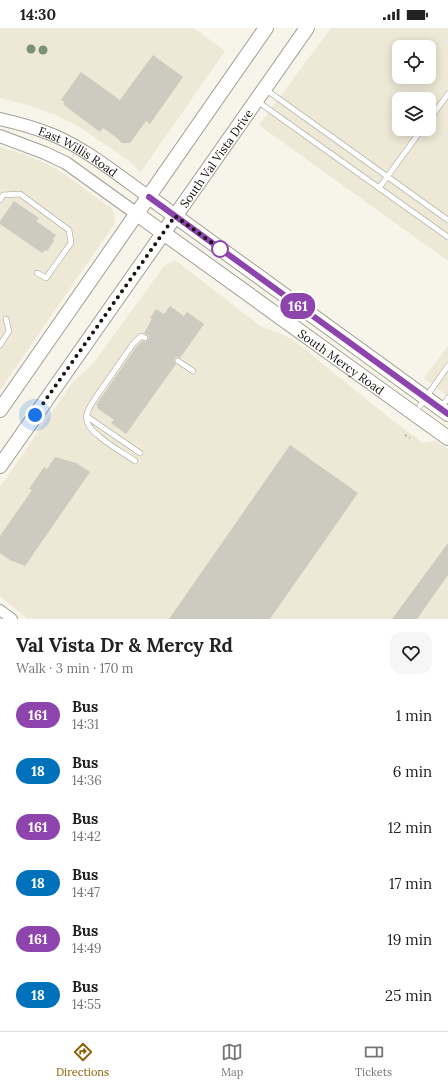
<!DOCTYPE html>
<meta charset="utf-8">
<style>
body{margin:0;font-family:Lora,serif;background:#f6f6f6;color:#222;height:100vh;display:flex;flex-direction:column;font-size:15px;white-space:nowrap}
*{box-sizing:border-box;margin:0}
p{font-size:13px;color:#767676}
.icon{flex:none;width:22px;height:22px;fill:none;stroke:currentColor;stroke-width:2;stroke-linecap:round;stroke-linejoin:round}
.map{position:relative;height:591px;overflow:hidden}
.drawer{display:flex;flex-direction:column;background:#fff;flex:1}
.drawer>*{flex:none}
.badge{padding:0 8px;border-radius:13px;font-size:14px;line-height:26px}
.controls{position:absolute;left:392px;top:12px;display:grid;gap:8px}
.controls a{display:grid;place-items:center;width:44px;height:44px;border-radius:8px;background:#fff;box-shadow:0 2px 10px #0003;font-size:20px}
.you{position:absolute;width:20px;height:20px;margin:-10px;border:3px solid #fff;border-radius:50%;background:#1a73e8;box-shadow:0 0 0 6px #1a73e833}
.map>.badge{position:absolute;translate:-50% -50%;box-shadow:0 0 0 2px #fff}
.round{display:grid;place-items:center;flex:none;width:42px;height:42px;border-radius:12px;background:#f6f6f6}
.headline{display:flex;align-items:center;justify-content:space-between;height:68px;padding:0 16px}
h1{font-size:19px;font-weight:700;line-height:30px}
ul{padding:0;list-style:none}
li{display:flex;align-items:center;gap:12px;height:56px;padding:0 16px}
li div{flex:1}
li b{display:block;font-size:15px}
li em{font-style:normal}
li .badge{min-width:44px;font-weight:700;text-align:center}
.status{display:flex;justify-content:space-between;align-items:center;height:28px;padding:0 20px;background:#fff;direction:ltr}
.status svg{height:11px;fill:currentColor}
.dock{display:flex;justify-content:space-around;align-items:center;height:56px;border-top:1px solid #e0e0e0;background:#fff;font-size:11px;color:#767676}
.dock a{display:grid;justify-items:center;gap:2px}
.dock .current{color:#8d6005}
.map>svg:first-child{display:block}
.built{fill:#eee8d6;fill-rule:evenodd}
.building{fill:#cdcabf}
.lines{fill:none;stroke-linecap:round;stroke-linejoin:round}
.service-casing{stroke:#a29f95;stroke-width:6}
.minor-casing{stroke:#a29f95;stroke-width:12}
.tertiary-casing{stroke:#a29f95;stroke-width:14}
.secondary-casing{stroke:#a29f95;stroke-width:16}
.path{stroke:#aba9a0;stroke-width:2;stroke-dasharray:2 3;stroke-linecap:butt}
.service{stroke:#fff;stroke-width:5}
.minor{stroke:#fff;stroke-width:10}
.tertiary{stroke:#fff;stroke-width:12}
.secondary{stroke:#fff;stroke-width:14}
.tree{fill:#7c9174}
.line-casing{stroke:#fff;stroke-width:9}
.line{stroke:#8e44ad;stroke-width:6}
.walk{stroke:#161511;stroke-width:4;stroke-dasharray:0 7.2}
.stop-dot{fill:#fff;stroke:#8e44ad;stroke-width:2}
.labels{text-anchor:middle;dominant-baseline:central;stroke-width:4;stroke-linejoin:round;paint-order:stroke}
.street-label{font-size:12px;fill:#161511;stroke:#fff}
</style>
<div class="status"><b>14:30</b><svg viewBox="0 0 49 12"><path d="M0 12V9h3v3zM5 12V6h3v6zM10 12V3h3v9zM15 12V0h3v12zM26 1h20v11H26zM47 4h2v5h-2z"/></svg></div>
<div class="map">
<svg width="448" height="591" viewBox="0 0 448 591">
<rect width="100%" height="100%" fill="#f7f4e9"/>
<g class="built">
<path d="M0,0H194L225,23L140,145L132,135L103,115L78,98L56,87L28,77L0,70Z"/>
<path d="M331,0H448V233L259,97ZM399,19H429V49H399ZM399,71H429V101H399Z"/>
<path d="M0,119L26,127L53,139L66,147L112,181L114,185L115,195L0,362Z"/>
<path d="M175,232L259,297L292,311L392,392L423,415L435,413L448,421V591H28L0,568V459L73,354L93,336L164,238Z"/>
<path d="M448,318V368L424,350Z"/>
</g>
<g class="building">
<path d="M153,27L183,49L150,96L146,93L130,115H122L117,110L103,100L100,104L72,83L63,76L65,74L61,72L81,44L120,72Z"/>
<path d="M14,173L39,190L36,193L56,207L53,212L54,213L47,223L45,222L42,225L0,196V193Z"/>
<path d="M170,278L184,288L187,284L204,296L180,330L178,329L175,330L174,333L176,336L126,406L111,395L114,392L97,380L98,378L96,377L136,319L142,313L146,314L148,312L149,308L144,305L152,291L150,290L156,281L164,286Z"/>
<path d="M290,417L358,465L270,591H169Z"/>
<path d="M55,429L76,435L90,444L25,538L10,532L0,525V508L32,462L29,461L44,439L47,441Z"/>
<path d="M448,515V547L417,591H392Z"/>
</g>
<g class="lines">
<defs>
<g id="service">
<path d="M265,61L448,192"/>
<path d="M257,73L448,209"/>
<path d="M429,92L448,66"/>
<path d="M379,160L422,101"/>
<path d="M0,172L3,167L20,166L69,202L71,215L46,250L37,245"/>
<path d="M0,317L9,303L6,291"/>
<path d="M178,333L193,343"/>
<path d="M420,378L448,338"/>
<path d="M441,380L448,370"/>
<path d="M86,388L140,425"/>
<path d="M135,433C124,425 89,406 87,393C85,385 90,379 94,372L133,316L141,308L145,310"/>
</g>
<path id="minor" d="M0,582L12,591"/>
<g id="tertiary">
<path id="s1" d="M0,91C18,95 36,100 53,107C88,122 118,147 149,169"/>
<path d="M0,108L45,125L66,135L137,186"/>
</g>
<g id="secondary">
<path d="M149,169L448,386"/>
<path id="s2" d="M137,186L448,410"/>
<path d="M0,382L266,0"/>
<path id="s3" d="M0,438L307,0"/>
</g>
</defs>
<use href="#service" class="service-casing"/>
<use href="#minor" class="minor-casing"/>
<use href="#tertiary" class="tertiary-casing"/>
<use href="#secondary" class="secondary-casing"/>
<path class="path" d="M405,407L410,410"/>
<use href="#service" class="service"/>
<use href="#minor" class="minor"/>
<use href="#tertiary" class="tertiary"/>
<use href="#secondary" class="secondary"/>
</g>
<g class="tree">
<circle cx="31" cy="21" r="4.5"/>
<circle cx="43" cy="22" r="4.5"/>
</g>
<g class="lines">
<defs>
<path id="line" d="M149,169L448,386"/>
</defs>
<use href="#line" class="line-casing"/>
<use href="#line" class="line"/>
<path class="walk" d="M35,387L175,188L223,223L220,221"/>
</g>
<circle class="stop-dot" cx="220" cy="221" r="8"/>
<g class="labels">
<g class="street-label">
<text stroke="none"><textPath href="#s1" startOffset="85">East Willis Road</textPath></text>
<text stroke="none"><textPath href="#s3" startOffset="376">South Val Vista Drive</textPath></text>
<text stroke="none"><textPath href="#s2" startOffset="252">South Mercy Road</textPath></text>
</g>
</g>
</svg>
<div class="controls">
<a><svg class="icon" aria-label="locate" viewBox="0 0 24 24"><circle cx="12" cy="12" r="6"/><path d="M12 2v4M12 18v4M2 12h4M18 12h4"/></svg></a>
<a><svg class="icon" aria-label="layers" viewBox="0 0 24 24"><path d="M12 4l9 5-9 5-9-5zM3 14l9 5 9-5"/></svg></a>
</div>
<div class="you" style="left:35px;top:387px"></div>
<b class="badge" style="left:298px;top:278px;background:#8e44ad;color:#fff">161</b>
</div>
<section class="drawer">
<div class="headline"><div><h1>Val Vista Dr &amp; Mercy Rd</h1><p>Walk · 3 min · 170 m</p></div><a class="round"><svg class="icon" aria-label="heart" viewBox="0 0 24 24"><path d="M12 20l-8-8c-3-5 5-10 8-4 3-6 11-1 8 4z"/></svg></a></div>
<ul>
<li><span class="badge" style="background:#8e44ad;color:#fff">161</span><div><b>Bus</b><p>14:31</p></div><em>1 min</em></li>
<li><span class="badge" style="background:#0072bc;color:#fff">18</span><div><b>Bus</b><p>14:36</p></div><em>6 min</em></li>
<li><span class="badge" style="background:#8e44ad;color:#fff">161</span><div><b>Bus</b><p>14:42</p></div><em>12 min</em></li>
<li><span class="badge" style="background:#0072bc;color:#fff">18</span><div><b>Bus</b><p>14:47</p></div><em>17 min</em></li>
<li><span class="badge" style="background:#8e44ad;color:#fff">161</span><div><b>Bus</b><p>14:49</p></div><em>19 min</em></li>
<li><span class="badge" style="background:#0072bc;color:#fff">18</span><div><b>Bus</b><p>14:55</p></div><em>25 min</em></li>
</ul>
</section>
<nav class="dock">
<a class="current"><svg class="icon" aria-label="directions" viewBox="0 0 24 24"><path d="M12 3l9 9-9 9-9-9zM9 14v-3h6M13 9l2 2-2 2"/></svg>Directions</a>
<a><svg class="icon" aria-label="map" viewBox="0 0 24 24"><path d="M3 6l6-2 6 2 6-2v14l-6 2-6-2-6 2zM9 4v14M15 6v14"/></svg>Map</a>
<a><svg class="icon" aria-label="tickets" viewBox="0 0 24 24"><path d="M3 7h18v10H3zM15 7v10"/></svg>Tickets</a>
</nav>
